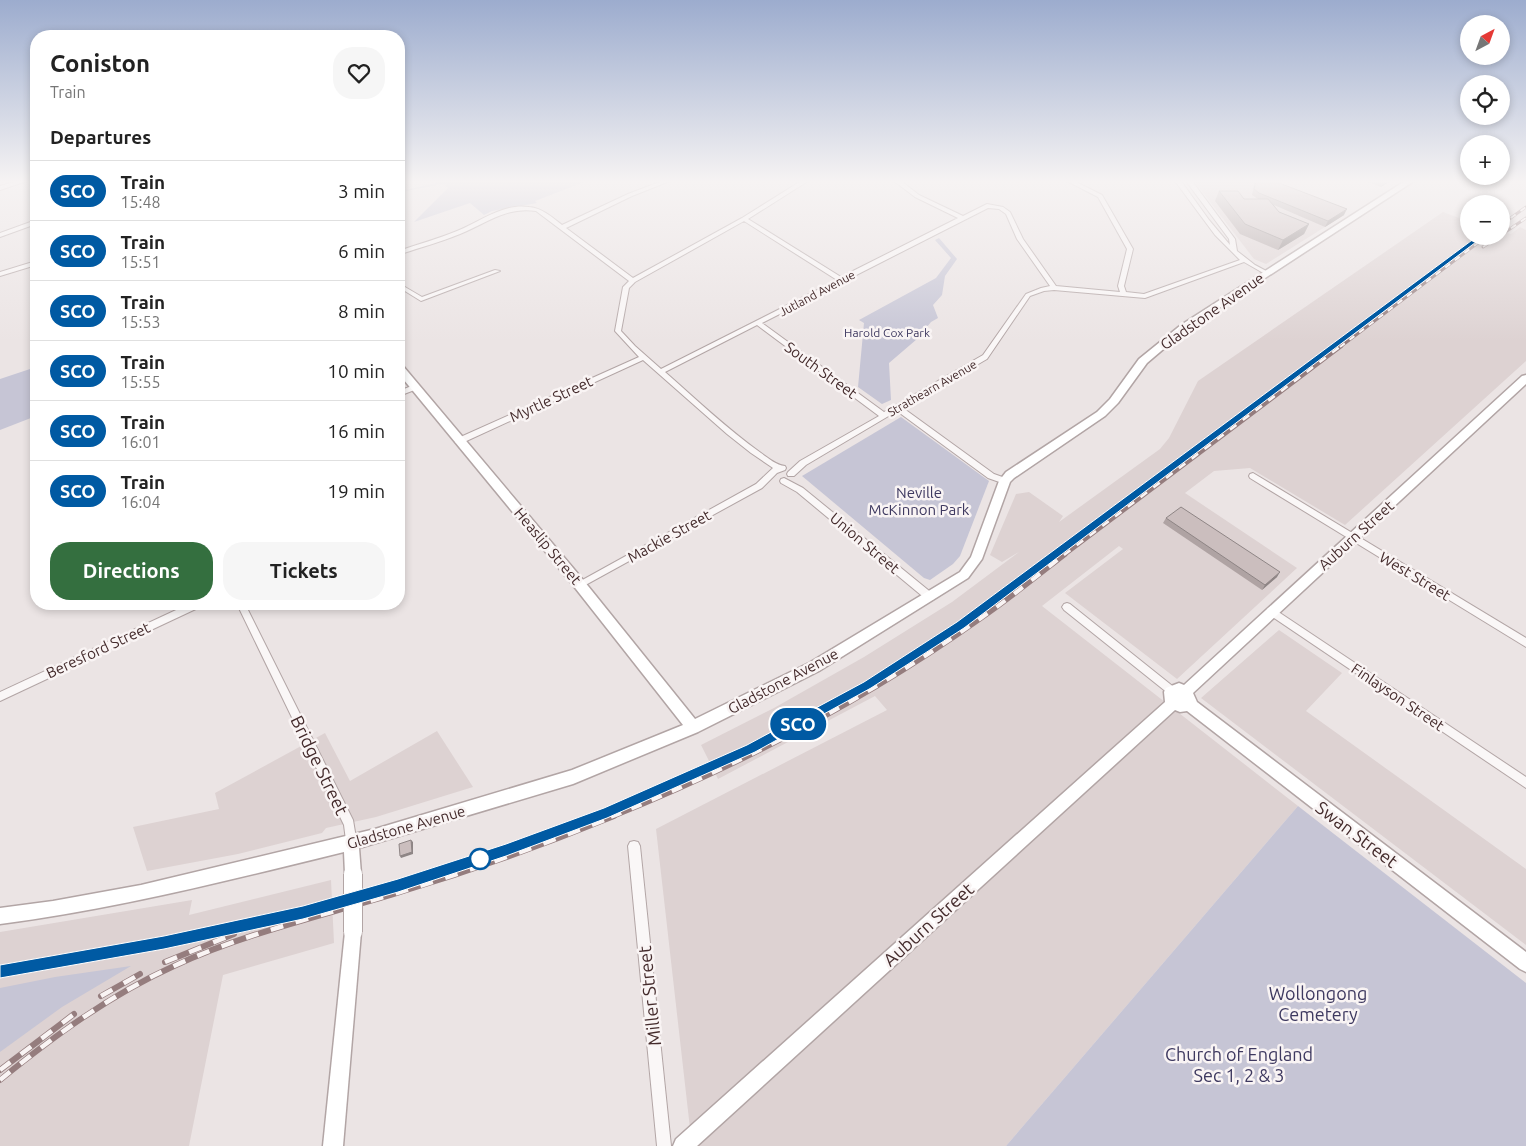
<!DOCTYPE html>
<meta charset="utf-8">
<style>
body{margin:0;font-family:Ubuntu,sans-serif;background:#f6f6f6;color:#222;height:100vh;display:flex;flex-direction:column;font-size:19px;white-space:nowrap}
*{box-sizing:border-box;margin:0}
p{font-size:16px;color:#767676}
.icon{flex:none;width:28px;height:28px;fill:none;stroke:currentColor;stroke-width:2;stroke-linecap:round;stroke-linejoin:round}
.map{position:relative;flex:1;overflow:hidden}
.panel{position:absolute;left:30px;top:30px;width:375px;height:580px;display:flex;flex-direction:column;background:#fff;border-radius:20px;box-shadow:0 2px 8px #0003}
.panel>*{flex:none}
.badge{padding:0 10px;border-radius:16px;font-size:18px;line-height:32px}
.needle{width:32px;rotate:41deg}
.tools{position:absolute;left:1460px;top:15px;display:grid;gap:10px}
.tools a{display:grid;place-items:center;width:50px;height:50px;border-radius:50%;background:#fff;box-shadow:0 2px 8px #0003;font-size:25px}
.map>.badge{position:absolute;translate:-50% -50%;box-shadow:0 0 0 2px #fff}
h2{padding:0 20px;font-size:19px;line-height:45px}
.round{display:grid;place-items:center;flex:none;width:52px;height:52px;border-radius:20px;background:#f6f6f6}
.head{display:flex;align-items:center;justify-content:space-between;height:85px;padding:0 20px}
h1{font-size:24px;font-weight:700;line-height:38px}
.cta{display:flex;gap:10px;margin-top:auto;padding:10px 20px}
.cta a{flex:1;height:58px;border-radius:20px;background:#346f3f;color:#fff;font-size:20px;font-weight:700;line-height:58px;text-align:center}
.cta a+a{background:#f6f6f6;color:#222}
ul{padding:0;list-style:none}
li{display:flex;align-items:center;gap:15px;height:60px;padding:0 20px;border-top:1px solid #e0e0e0}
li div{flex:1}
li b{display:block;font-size:19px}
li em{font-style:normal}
li .badge{min-width:55px;font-weight:700;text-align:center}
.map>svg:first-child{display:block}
.built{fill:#ddd2d2}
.green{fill:#c6c5d5}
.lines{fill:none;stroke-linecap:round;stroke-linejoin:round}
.street-casing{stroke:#b2a5a5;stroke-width:2}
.secondary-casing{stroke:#b2a5a5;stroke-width:3}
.street{fill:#faf7f7;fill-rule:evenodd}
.secondary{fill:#fff;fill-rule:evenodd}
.rail-far3-casing{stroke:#957d7e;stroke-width:3}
.rail-far2-casing{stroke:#957d7e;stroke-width:4.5}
.rail-far1-casing{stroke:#957d7e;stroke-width:5.5}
.rail-casing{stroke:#957d7e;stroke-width:6}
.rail-far3{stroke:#f9f4f4;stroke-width:2;stroke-dasharray:6;stroke-linecap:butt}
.rail-far2{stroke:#f9f4f4;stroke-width:2.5;stroke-dasharray:8;stroke-linecap:butt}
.rail-far1{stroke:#f9f4f4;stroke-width:4;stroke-dasharray:11;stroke-linecap:butt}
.rail{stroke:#f9f4f4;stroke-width:4.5;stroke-dasharray:13;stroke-linecap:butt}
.secondary-bridge-casing{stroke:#b2a5a5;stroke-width:20;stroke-linecap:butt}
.secondary-bridge{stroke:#fff;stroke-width:18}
.wall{fill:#afa3a3}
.shaded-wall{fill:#8e8585}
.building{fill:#cbbebe;stroke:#8e8585}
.line{fill:#005aa3;stroke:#fff}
.stop-dot{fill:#fff;stroke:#005aa3;stroke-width:2.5}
.labels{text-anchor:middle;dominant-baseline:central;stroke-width:5;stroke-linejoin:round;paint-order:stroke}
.far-street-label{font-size:12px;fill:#442b2c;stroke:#f9f4f4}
.far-park-label{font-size:12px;fill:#3e3960;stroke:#f9f4f4}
.street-label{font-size:15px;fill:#442b2c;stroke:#f9f4f4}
.park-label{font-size:15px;fill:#3e3960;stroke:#f9f4f4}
.near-street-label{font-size:18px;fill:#442b2c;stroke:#f9f4f4}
.near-park-label{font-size:18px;fill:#3e3960;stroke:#f9f4f4}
</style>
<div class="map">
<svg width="1526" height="1146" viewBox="0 0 1526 1146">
<rect width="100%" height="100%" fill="#ebe4e4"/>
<g class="built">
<path d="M1194,181H1260L1344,215L1266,264L1254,259Z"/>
<path d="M1443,212L1469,222V236H1501V231L1511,234L1520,227L1526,230V361L1345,525L1250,468L1214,471L1185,493L1297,568L1177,679L1065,593L1123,549L1119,546L1042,606L1298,806L1006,1146H692L656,829L887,710L875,696L718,779L701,745L774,708L864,657L952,602L1019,552L1002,562L990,555L1016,494L1029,492L1063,516L1059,522L1160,449L1169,438L1198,381Z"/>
<path d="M1279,630L1342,673L1306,711L1526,869V945L1201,698Z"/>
<path d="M437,731L473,787L376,817L326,828L322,833L238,854L147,871L133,827L219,809L215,793L325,733L350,781Z"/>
<path d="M331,880L334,943L223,975L189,1146H0V932L192,900L189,915Z"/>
</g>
<g class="green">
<path d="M445,181H587L535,201L537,203L492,211L484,215L470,203L414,222L448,188L443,184L406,191V190Z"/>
<path d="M939,238L957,259L945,276L942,295L933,305L938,318L931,322L917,339L889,363L891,400L882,404L858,387L864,323L859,320L936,278L951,258L935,240Z"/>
<path d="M36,367V416L0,430V379Z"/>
<path d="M901,417L989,481L960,556L953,564L930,580L924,578L802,476Z"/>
<path d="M1298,806L1526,983V1146H1006Z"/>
<path d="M131,966L62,1007L0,1052V988L55,977Z"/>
</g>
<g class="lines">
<defs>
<g id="street">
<path d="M18,181H27L0,190V186Z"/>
<path d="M662,181H670L632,196L566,228L633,278L742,218L801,181H808L748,219L841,277L958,218L915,197L894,181H901L919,195L963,216L987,204L1003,207L1010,212L1023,239L1056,286L1120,292L1118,286L1127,249L1098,197L1067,181H1074L1102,195L1133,249L1124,286L1126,292L1144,294L1240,260L1215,235L1175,181H1181L1209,220L1230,245L1229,239L1186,181H1192L1235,239L1237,251L1255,265L1270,273L1265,274L1244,262L1145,298L1054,290L1044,291L1030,296L987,359L903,408L994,474L1008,479L1009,481L1008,483L1005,484L988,478L897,411L806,465L794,476H788L787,474L788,472L800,461L879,416L757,325L665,372C696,399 727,429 761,453C768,458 776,465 785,466L786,468L785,470L777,473L762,488L580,588L577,587L576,585L577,583L756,484L773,468L751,453L727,434L643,360L462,443H456L455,441L456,439L639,357L615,331L623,287L629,281L536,211C507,206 485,224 460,234C441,242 421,247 401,254L399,255V251C418,244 438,239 457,231C480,222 503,203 529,207C542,208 552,217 562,225L628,194ZM988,208L999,209L1006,214L1017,239L1050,286L1041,288L1026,294L983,355L884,412L762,323ZM744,221L837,280L661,369L635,346L621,331L629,288L635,282Z"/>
<path d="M399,186L404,191L401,196L399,197Z"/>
<path d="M36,220V224L0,237V233Z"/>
<path d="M36,261V265L0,276V272Z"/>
<path d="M495,270L500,271L421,301L400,288L405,287L422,297Z"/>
<path d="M414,385L418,387L417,389L399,396V391Z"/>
<path d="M1253,473L1526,638V647L1250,478L1249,476L1250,474Z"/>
<path d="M784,478L803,488L933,594L934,597L933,600H927L797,492L781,483L780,481L781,479Z"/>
<path d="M1067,603L1070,604L1175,688L1177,691L1175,694L1172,695L1169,694L1064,610L1062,607L1064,604Z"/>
<path d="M189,604H202L200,607L0,701V692Z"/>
<path d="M237,604H245L353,820L357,844L355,848L351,849L347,848L344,825Z"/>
<path d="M1271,607L1526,777V788L1268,614L1266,611L1268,608Z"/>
<path d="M634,841L638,842L640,846L671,1146H657L628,846L630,842Z"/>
</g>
<g id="secondary">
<path d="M1405,181H1414L1187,329L1147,363L1118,403L1105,416L1014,478L1010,482L982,559L968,578L819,671L698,732L573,784L359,848L361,874L359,880L353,882L347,880L345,874L344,852C230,880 116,909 0,924V908L53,901L141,885L375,829L572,770L683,725L576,589L399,374V365L403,366L584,581L695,719L809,663L960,572L971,557L999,481L1006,472L1097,412L1110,399L1139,359L1181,325Z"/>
<path d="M1526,375V384L1193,693L1197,702L1526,952V972L1520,969L1187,711L1180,712L1175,710L697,1146H673L676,1139L1165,702L1164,692L1166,688L1179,683L1184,685L1522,376Z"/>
<path d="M353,924L359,926L361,932L343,1146H323L345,932L347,926Z"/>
</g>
</defs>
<use href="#street" class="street-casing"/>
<use href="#secondary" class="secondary-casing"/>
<use href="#street" class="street"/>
<use href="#secondary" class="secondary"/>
<defs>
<g id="rail-far3">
<path d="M1501,225L1526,207"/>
<path d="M1501,235L1526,218"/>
<path d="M1483,247L1499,236"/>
<path d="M1340,347L1487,236"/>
</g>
<path id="rail-far2" d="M1064,555L1341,346"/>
<path id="rail-far1" d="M611,817C740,765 867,699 981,618C1010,598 1037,576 1065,554"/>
<g id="rail">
<path d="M165,962L234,934"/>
<path d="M0,971L164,943L311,910"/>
<path d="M101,996L140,974"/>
<path d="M0,1070L74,1014"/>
<path d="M0,1080C54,1036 110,995 174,966C245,933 322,916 397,893C470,871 543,845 614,816"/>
</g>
</defs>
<use href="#rail-far3" class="rail-far3-casing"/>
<use href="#rail-far2" class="rail-far2-casing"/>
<use href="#rail-far1" class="rail-far1-casing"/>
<use href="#rail" class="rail-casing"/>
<use href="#rail-far3" class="rail-far3"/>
<use href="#rail-far2" class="rail-far2"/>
<use href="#rail-far1" class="rail-far1"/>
<use href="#rail" class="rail"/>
<defs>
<path id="secondary-bridge" d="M353,874V932"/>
</defs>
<use href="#secondary-bridge" class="secondary-bridge-casing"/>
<use href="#secondary-bridge" class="secondary-bridge"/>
</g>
<g class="wall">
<path d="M1196,181H1255L1196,182Z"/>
<path d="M1255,181H1274L1344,215L1325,227L1274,205L1279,212L1309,224L1304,234L1278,250L1240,234L1215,201L1219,191L1244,199H1258L1252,195Z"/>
<path d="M1366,181H1390L1381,187Z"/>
<path d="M1166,518L1277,577L1262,590L1163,523Z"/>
</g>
<g class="shaded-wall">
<path d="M1385,181H1390L1381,187Z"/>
<path d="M1347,209L1344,215L1325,227L1328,221Z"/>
<path d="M1309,224L1304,234L1278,250L1283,240Z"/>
<path d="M1280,572L1277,577L1262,590L1265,585Z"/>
<path d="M411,840L413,842V854L401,858L400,856Z"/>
</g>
<g class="building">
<path d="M1256,181H1274L1347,209L1328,221L1259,193L1254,189Z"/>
<path d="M1219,191H1238L1244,199H1268L1279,212L1309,224L1283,240L1245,224Z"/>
<path d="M1181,507L1280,572L1265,585L1166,518Z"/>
<path d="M411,840L412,852L400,856L399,844Z"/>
</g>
<linearGradient id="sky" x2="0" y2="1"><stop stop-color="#9cacce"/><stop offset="0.53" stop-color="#f6f3f3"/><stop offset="1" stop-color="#f6f3f3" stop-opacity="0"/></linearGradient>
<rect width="1526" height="342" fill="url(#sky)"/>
<path class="line" d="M1479,235L1484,236L964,628L871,688L755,752L607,818L506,856L398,892L303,919L164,949L0,978V965L164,936L303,906L398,879L506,844L604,808L747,745L864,682L957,622Z"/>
<circle class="stop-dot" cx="480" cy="859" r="10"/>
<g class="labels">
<g class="far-street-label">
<text transform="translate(817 293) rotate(-28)">Jutland Avenue</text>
<text transform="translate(932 388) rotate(-30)">Strathearn Avenue</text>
</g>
<g class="far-park-label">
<text x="887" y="332">Harold Cox Park</text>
</g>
<g class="street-label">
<text transform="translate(1212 311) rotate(-35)">Gladstone Avenue</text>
<text transform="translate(821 370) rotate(36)">South Street</text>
<text transform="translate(551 399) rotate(-25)">Myrtle Street</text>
<text transform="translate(1356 535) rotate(-42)">Auburn Street</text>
<text transform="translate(669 536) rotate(-29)">Mackie Street</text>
<text transform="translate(865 543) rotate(40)">Union Street</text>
<text transform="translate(548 546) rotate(50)">Heaslip Street</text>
<text transform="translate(1415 576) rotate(31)">West Street</text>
<text transform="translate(98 650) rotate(-25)">Beresford Street</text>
<text transform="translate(783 681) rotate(-28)">Gladstone Avenue</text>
<text transform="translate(1398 697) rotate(34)">Finlayson Street</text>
<text transform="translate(406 827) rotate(-16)">Gladstone Avenue</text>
</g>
<g class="park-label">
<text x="919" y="492">Neville<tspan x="919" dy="17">McKinnon Park</tspan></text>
</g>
<g class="near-street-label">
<text transform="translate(320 765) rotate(64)">Bridge Street</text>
<text transform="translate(1357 834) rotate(37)">Swan Street</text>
<text transform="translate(928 924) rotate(-42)">Auburn Street</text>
<text transform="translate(649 996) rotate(-96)">Miller Street</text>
</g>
<g class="near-park-label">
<text x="1318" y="993">Wollongong<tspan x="1318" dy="21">Cemetery</tspan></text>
<text x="1239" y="1054">Church of England<tspan x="1239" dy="21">Sec 1, 2 &amp; 3</tspan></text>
</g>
</g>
</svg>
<div class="tools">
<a><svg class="needle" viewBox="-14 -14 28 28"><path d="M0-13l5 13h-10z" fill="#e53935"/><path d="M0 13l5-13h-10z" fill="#767676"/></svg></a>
<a><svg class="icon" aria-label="locate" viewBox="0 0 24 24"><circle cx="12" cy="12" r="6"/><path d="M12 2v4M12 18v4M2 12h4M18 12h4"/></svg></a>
<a>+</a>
<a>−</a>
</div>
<b class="badge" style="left:798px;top:724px;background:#005aa3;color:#fff">SCO</b>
<section class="panel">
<div class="head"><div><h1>Coniston</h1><p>Train</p></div><a class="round"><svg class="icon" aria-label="heart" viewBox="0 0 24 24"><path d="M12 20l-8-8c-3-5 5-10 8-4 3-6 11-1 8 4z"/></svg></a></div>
<h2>Departures</h2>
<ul>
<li><span class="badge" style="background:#005aa3;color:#fff">SCO</span><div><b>Train</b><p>15:48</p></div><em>3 min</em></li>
<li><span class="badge" style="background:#005aa3;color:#fff">SCO</span><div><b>Train</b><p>15:51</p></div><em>6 min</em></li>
<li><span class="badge" style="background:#005aa3;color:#fff">SCO</span><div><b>Train</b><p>15:53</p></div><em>8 min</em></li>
<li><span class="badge" style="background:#005aa3;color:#fff">SCO</span><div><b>Train</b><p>15:55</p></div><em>10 min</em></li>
<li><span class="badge" style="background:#005aa3;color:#fff">SCO</span><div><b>Train</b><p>16:01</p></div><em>16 min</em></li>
<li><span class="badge" style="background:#005aa3;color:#fff">SCO</span><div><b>Train</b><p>16:04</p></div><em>19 min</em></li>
</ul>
<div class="cta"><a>Directions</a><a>Tickets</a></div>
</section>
</div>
